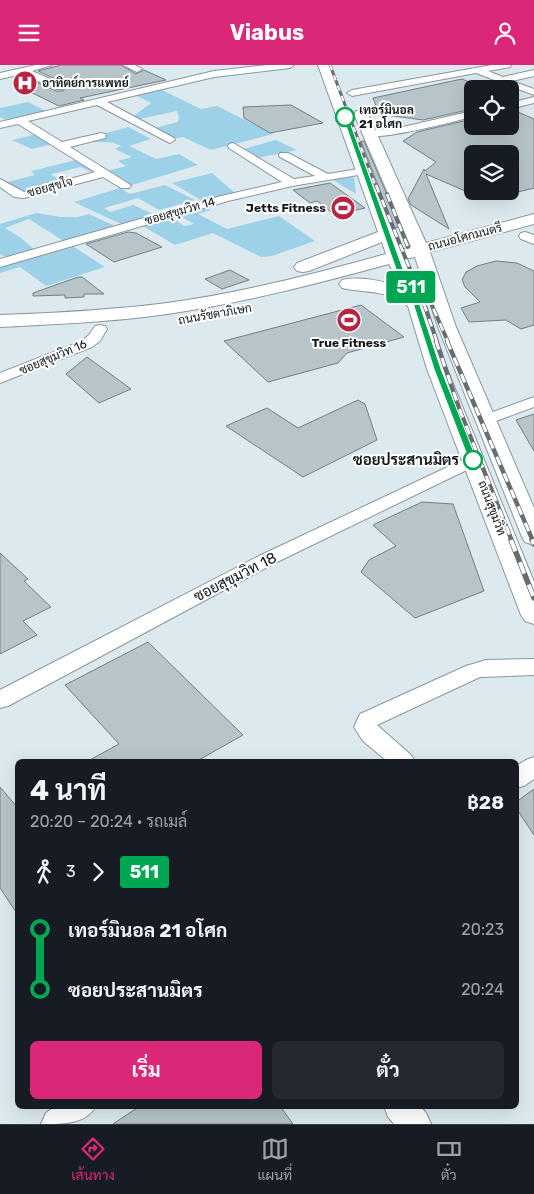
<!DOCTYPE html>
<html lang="th">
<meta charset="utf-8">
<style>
body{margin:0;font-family:Rubik,Sarabun,sans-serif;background:#242831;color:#f1f3f6;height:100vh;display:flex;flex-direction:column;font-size:19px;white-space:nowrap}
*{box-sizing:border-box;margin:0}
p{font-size:16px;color:#9ea1a6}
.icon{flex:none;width:28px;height:28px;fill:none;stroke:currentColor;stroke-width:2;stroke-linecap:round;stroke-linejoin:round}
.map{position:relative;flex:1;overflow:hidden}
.drawer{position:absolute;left:15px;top:694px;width:504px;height:350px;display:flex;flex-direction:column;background:#171b24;border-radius:8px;box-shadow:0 5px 20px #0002}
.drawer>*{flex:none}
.badge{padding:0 10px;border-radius:4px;font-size:18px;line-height:32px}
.tools{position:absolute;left:464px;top:15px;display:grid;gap:10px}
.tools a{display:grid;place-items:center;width:55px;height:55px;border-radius:8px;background:#171b24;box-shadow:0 5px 20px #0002;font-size:25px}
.map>.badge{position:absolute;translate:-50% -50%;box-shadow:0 0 0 2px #fff}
.legs{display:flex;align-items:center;gap:8px;height:55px;padding:0 15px;font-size:16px}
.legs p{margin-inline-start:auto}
.headline{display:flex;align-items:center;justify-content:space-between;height:85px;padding:0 15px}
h1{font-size:28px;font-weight:700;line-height:38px}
.button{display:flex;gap:10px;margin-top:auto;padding:10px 15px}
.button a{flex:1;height:58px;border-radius:8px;background:#db2777;color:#fff;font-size:20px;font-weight:700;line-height:58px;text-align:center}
.button a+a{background:#242831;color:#f1f3f6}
ul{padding:0 15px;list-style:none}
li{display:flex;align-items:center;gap:18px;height:60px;font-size:19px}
li i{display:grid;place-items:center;width:8px;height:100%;margin:0 6px;background:currentColor}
li i::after{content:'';width:12px;height:12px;margin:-6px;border:4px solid;border-radius:50%;background:#171b24}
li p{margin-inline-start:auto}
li:first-child i{background:linear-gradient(#0000 50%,currentColor 0)}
li:last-child i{background:linear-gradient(currentColor 50%,#0000 0)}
header{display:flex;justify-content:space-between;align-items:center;height:65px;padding:0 15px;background:#db2777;color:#fff;font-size:22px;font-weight:700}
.tab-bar{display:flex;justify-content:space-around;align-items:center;height:70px;border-top:1px solid #363941;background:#171b24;font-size:14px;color:#9ea1a6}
.tab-bar a{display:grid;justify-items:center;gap:2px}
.tab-bar .selected{color:#db2777}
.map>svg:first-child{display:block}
.green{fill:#9dd1e8}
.building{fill:#b7c4ca;stroke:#737f84}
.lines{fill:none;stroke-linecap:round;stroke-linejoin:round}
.minor-casing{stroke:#8a979d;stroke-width:2}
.major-casing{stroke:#8a979d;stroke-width:2}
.minor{fill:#fff;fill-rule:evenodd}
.major{fill:#fff;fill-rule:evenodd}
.rail-far3-casing{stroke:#656e71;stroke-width:3}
.rail-far2-casing{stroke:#656e71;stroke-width:4}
.rail-far1-casing{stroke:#656e71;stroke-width:4.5}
.rail-casing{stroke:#656e71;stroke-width:5.5}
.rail-far3{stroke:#fff;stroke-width:2;stroke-dasharray:5.5;stroke-linecap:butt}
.rail-far2{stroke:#fff;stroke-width:2.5;stroke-dasharray:8;stroke-linecap:butt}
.rail-far1{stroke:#fff;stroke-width:3;stroke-dasharray:9;stroke-linecap:butt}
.rail{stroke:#fff;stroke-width:4;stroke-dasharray:12;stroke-linecap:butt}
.line-1{fill:#00a651;stroke:#fff}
.stop-1-dot{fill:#fff;stroke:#00a651;stroke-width:2.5}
.labels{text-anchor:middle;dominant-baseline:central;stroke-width:4;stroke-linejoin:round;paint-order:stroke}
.far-poi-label{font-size:12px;font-weight:bold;fill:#13181a;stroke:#fff;text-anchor:start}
.far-stop-label{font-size:12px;font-weight:bold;fill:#13181a;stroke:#fff;text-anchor:start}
.far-street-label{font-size:12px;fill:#13181a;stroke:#fff}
.stop-label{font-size:15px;font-weight:bold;fill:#13181a;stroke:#fff;text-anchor:end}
.street-label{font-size:15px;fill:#13181a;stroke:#fff}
</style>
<header><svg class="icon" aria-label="menu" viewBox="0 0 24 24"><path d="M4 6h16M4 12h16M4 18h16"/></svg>Viabus<svg class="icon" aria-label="person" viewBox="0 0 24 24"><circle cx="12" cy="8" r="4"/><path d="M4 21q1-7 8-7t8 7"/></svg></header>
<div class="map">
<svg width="534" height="1059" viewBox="0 0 534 1059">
<rect width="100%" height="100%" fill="#dceaf0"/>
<g class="green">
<path d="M158,23L201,44L217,41L273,69L211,85L183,72L172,74L151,64L178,57L179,53L177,46L135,55L131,53L151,38L133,29Z"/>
<path d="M28,37L48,47L9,57L0,52V43Z"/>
<path d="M128,62L151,74L129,81L156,94L179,89L198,100L129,121L107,106L126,101L118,96L132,92L115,84L121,81C108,74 100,80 90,75L99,70Z"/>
<path d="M37,69L53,79L32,84L12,75Z"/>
<path d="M276,75L297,85L257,93L243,84Z"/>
<path d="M76,95L99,107L94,109L81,102L51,109L63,118L25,129L3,118L35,110L31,106Z"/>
<path d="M212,108L234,127L286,117L204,137L172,118Z"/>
<path d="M347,111L354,113L356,129L330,113Z"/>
<path d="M165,120L195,135L159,145L138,133L104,143L110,147L133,140L155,150L123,160L74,137L120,123L130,129Z"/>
<path d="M204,141L211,145L198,149L227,164L279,151L315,176L272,191L261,192L213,168L175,180L141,160L170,151L184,161L194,159L177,149Z"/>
<path d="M36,148L61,152H78L89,149L117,162L65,177L29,154L5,163L21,173L36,186C24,189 11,196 0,189V159Z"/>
<path d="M71,180L105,202L46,221L20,202L0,208V201Z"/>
</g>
<g class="building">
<path d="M61,0H121L136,9L144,5L166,15L80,33L84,35L59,41L14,19L32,15L56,26H63L65,24L64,18L38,6Z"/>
<path d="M462,14L472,18V44L423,55L379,49L373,33Z"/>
<path d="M291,40L323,58L270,68L244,53L243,42Z"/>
<path d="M513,45L534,54V123L510,129V89H472V129L426,109L449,164L411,140L408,134L424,104L425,106L436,97L403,76L417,67L472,54V65L491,61H510V46Z"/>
<path d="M361,76H364L401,162L394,163Z"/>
<path d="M330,118L365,143L335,150L317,136L310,138L293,125Z"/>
<path d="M128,167L136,168L162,182L114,197L86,179Z"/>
<path d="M496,196L517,198L534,206V260L521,264L506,255L469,257L461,243L480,237L465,222L462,215L466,207L477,201Z"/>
<path d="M230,205L249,215L222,224L205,214Z"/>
<path d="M78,212H82L104,229H84V232L65,233V230L33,231V228Z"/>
<path d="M361,240L404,272L347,288L338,298L268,317L224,276Z"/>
<path d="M87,292L131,324L99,338L66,309Z"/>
<path d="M358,335L365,339L377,375L303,412L226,361L267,343L298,363Z"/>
<path d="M534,349V386L516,355Z"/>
<path d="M422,437L453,439L484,526L415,553L361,507L369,495L396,481L373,460Z"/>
<path d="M0,488L28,514L24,516L51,542L23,556L37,570L0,589Z"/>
<path d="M148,577L243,670L197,696H88L119,679L65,620Z"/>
<path d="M0,722L18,743V850L0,823Z"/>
<path d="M534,724V770L516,743V737Z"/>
<path d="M140,1041H280L293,1059H113Z"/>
</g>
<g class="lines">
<defs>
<g id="minor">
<path d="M36,0H52L32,6L63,20V24H57L22,9L0,14V8Z"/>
<path d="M123,0H135L142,4L137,7Z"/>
<path d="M267,0H294L290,3L214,12L107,37L174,73L175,75L170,78L97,40L28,56L62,77L101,68L105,69L106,71L105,73L70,82L129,119L131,121L129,123H121L103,112L24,133L14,132L0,122V114L24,127L95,107L18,59L0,63V57L214,6Z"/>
<path d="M492,0H511L510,2L488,6L503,12L534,5V11L512,16L534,24V30L476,8L352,31L347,28L352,25Z"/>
<path d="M534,32V38L510,44V38Z"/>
<path d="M472,46V52C455,56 374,78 364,69L369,66L403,62Z"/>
<path d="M233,78L294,114L315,111L280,92L279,90L280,88H288L328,109L364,103L370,106L364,109L292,121L228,136L0,202V194L221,131L282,117L229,83L228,81L229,79Z"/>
<path d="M525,167L534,170V179L521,174L519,171L521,168Z"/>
<path d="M100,260L105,261L107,264L100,276L92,282L0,318V308L82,276L89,270L95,261Z"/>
<path d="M534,332V342L485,360L479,358L477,355L479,352Z"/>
<path d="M473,390L479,391L482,395L479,399L273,499L8,641L0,643V625L259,491Z"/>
<path d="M534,594V610L480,612L377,660L411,690L415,696H387L363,676L354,662L360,649L466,601L486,595Z"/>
<path d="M534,692V714L524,721L516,723V701L526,695Z"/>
<path d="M55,1041H96C86,1059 65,1059 41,1059L46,1048Z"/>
<path d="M384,1041H420L426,1048L431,1059H394L388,1052Z"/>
</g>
<path id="major" d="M318,0H330L401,185L411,182L354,49L356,46H366L368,49L426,178L534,149V159L430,187L456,262L534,443V480L525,477L522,472L438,262L415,192L405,194L409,204L419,219L447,304L534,517V559L525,556L521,550L427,304L408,241C382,223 369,229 342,223L339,219L342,215C360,211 385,216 402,223L389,199C316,219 242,238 167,249C112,257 56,259 0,262V250C56,248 112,245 167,238C241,228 314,209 386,189L382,177L309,206L303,207L297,206L294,202L297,198L378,167Z"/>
</defs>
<use href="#minor" class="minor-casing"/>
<use href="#major" class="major-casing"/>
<use href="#minor" class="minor"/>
<use href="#major" class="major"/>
<defs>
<path id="rail-far3" d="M330,0L376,122"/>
<g id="rail-far2">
<path d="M376,120L424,239L437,277"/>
<path d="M387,129L408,182"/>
<path d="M427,229L448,277"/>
</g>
<g id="rail-far1">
<path d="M436,276L459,343L512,476"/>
<path d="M447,276L533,476"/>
</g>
<g id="rail">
<path d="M511,475L534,533"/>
<path d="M532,475L534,479"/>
</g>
</defs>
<use href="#rail-far3" class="rail-far3-casing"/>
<use href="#rail-far2" class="rail-far2-casing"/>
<use href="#rail-far1" class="rail-far1-casing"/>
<use href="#rail" class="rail-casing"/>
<use href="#rail-far3" class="rail-far3"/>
<use href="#rail-far2" class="rail-far2"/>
<use href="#rail-far1" class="rail-far1"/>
<use href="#rail" class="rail"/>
</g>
<path class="line-1" d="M345,51L348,52L403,204L413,219L441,304L477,395L476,396L469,395L434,304L407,219L396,204L343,52Z"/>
<defs>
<symbol id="hospital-disc" viewBox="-11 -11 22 22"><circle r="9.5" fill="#b72540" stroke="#fff"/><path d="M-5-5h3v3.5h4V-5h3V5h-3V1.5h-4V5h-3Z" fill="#fff"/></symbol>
<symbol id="stadium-disc" viewBox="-11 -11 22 22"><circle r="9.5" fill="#b72540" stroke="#fff"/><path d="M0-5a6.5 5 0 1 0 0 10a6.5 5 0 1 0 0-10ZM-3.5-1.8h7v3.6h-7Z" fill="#fff"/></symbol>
</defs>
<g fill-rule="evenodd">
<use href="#hospital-disc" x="11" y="4" width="28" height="28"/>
<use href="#stadium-disc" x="329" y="129" width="28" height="28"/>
<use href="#stadium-disc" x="335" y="241" width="28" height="28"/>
</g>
<g class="stop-1-dot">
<circle cx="345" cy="52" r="9"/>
<circle cx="473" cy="395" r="9"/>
</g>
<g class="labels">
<g class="far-poi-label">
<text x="42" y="18">อาทิตย์การแพทย์</text>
<text x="326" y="143" text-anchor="end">Jetts Fitness</text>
<text x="349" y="278" text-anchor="middle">True Fitness</text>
</g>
<g class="far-stop-label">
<text x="359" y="45">เทอร์มินอล<tspan x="359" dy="14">21 อโศก</tspan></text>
</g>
<g class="far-street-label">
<text transform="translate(50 122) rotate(-15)">ซอยสุขใจ</text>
<text transform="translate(180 146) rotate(-16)">ซอยสุขุมวิท 14</text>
<text transform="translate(465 172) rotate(-15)">ถนนอโศกมนตรี</text>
<text transform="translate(215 249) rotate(-10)">ถนนรัชดาภิเษก</text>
<text transform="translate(53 292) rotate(-23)">ซอยสุขุมวิท 16</text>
<text transform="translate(492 443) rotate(69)">ถนนสุขุมวิท</text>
</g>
<g class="stop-label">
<text x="459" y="395">ซอยประสานมิตร</text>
</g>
<g class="street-label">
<text transform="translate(235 512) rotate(-27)">ซอยสุขุมวิท 18</text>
</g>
</g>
</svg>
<div class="tools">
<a><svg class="icon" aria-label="locate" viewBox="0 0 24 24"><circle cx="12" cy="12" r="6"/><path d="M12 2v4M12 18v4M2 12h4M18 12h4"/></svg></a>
<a><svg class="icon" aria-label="layers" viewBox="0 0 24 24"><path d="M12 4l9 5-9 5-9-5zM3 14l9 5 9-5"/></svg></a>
</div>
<b class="badge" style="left:411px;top:222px;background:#00a651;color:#fff">511</b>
<section class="drawer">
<div class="headline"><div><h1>4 นาที</h1><p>20:20 – 20:24 · รถเมล์</p></div><b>฿28</b></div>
<div class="legs"><svg class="icon" aria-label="walk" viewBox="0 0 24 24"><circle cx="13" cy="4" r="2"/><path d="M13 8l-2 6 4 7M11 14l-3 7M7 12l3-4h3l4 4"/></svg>3<svg class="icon" aria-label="forward" viewBox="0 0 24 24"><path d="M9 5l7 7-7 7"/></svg><b class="badge" style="background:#00a651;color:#fff">511</b></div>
<ul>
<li><i style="color:#00a651"></i><b>เทอร์มินอล 21 อโศก</b><p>20:23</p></li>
<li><i style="color:#00a651"></i><b>ซอยประสานมิตร</b><p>20:24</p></li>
</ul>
<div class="button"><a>เริ่ม</a><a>ตั๋ว</a></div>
</section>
</div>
<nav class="tab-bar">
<a class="selected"><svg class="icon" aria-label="directions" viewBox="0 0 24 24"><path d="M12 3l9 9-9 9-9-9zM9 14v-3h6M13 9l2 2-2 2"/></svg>เส้นทาง</a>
<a><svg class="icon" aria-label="map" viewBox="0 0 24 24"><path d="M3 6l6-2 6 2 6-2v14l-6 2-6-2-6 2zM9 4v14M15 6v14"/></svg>แผนที่</a>
<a><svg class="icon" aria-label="tickets" viewBox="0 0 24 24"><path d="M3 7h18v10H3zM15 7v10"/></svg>ตั๋ว</a>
</nav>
